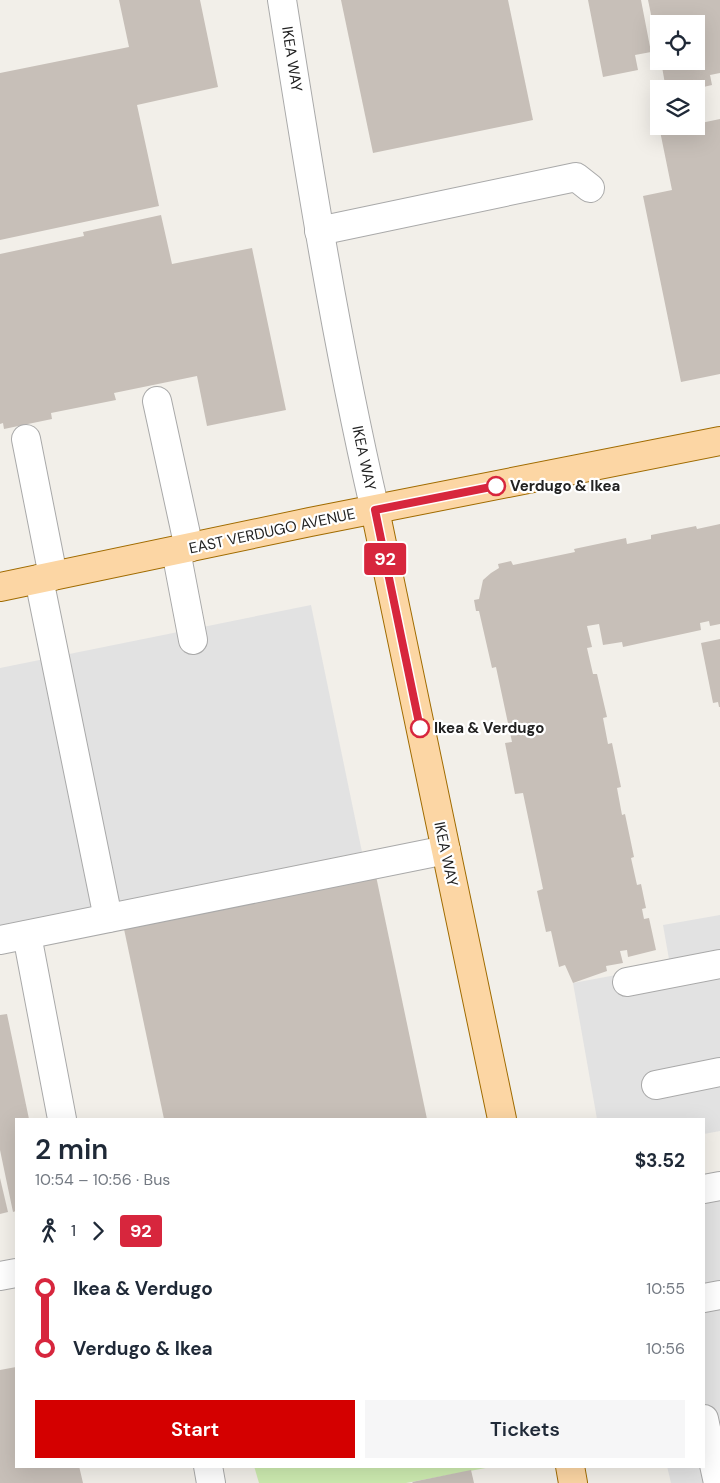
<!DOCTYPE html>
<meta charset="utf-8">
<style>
body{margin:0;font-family:"DM Sans",sans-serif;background:#f6f6f7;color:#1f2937;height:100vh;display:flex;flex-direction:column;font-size:19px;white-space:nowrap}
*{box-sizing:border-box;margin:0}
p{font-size:16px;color:#747a83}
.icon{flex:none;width:28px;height:28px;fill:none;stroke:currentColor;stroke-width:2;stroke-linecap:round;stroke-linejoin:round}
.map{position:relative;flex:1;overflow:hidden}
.side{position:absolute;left:15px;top:1118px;width:690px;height:350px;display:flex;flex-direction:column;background:#fff;border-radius:0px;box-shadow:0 5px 20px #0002}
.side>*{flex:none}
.badge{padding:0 10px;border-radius:4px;font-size:18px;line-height:32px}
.buttons{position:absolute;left:650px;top:15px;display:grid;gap:10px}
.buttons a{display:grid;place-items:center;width:55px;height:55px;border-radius:0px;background:#fff;box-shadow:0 5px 20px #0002;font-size:25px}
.map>.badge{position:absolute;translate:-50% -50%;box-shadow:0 0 0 2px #fff}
.legs{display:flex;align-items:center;gap:8px;height:55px;padding:0 20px;font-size:16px}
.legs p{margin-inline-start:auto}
.headline{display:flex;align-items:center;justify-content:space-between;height:85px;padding:0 20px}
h1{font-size:28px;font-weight:600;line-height:38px}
.primary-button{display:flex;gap:10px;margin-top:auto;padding:10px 20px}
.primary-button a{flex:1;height:58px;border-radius:0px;background:#d40000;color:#fff;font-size:20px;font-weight:600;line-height:58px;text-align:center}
.primary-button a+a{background:#f6f6f7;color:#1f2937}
ul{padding:0 20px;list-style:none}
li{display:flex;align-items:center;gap:18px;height:60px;font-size:19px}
li i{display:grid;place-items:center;width:8px;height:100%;margin:0 6px;background:currentColor}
li i::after{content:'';width:12px;height:12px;margin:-6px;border:4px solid;border-radius:50%;background:#fff}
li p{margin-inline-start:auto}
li:first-child i{background:linear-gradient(#0000 50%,currentColor 0)}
li:last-child i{background:linear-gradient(currentColor 50%,#0000 0)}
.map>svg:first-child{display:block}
.grass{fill:#cdebb0}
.parking{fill:#e2e2e2}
.building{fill:#c7bfb8}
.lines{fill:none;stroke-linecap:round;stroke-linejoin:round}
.minor-casing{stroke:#a9a9a9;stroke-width:30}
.major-casing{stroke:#a06b00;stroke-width:30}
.minor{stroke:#fff;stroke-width:28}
.major{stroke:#fcd6a4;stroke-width:28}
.line-1-casing{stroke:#fff;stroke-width:11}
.line-1{stroke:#d7263d;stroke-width:8}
.stop-1-dot{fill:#fff;stroke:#d7263d;stroke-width:2.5}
.labels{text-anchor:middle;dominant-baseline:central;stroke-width:4.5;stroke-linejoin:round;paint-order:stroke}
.street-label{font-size:15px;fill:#222;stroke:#fff}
.stop-label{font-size:15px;font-weight:bold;fill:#222;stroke:#fff;text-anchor:start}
</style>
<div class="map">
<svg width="720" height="1483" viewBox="0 0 720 1483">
<rect width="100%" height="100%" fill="#f2efe9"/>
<path class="grass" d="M254,1466H490L491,1467L406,1483H259Z"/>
<g class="parking">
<path d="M311,605L362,852L0,926V668Z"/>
<path d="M720,915V1131L704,1134V1119H597L573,983L670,965L663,925Z"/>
<path d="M720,1172V1483H671L667,1466H704V1175Z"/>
</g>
<g class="building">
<path d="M119,0H200L218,87L137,105L159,206L0,240V73L129,47Z"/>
<path d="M341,0H508L533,120L373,153Z"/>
<path d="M588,0H641L651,52L635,55L638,70L603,77Z"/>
<path d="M648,0H720V73L710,75L712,85L695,89H681L679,81L665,84L661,61H696V24H659L658,48Z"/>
<path d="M720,119V374L681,382L643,196L672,190L660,131L685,126H696V124Z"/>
<path d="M161,215L172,264L252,248L286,410L207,426L197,376L114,393L116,400L51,413L52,419L4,429L3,423L0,424V254L84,236L83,232Z"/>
<path d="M720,524V624L710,626L709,621L700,623L701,630L623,647L622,642L603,645L599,624L587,626L592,647L587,648L593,674H597L607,717L603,718L608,744L612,743L621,787L617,788L622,815L625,814L634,857L631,858L637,885L641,884L646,908L642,909L644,919L649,918L656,950L628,957L627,950L620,951L623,963L606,966L607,971L573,983L565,965L559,967L551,931L546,932L537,891L543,889L523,793L515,794L505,743L512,742L496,667L492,668L479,611H476L474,600L479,599L483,580L491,573L499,568L498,564L511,561L513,565L575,552L574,549L626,538L627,544L651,539V535L696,526L697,529Z"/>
<path d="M720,639V707H719L718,702L713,703L701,643Z"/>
<path d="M376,876L427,1119H164L124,929Z"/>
<path d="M7,1014L29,1119H16V1211L13,1212L0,1150V1015Z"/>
<path d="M0,1178L8,1212L0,1214Z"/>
<path d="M16,1367V1466H79L83,1483H0V1370Z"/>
<path d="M471,1470L474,1483H413L412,1482Z"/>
</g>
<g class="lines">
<defs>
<g id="minor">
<path d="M282,0C309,171 336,342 375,510"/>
<path d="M319,231L576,177L590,188"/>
<path d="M157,401L189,548"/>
<path d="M26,439L53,576"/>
<path d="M176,551L193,640"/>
<path d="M39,579L108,918"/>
<path d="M27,935L62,1119"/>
<path d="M0,940L446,850"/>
<path d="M627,982L720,964"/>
<path d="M656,1085L720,1072"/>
<path d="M704,1189L720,1186"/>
<path d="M0,1276L16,1273"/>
<path d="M704,1298L720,1295"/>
<path d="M704,1419L718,1483"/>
<path d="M208,1466L211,1483"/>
</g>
<g id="major">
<path d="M375,510L502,1119"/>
<path d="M0,587L310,522L720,441"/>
<path d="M570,1466L573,1483"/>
</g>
</defs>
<use href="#minor" class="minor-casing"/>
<use href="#major" class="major-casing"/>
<use href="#minor" class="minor"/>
<use href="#major" class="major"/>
</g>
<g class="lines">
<defs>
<path id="line-1" d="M420,728L375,510L496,486"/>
</defs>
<use href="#line-1" class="line-1-casing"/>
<use href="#line-1" class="line-1"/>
</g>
<g class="stop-1-dot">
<circle cx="496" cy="486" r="9"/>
<circle cx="420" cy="728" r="9"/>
</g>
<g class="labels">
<g class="street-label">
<text transform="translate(292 59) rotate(81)">IKEA WAY</text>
<text transform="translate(364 458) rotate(78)">IKEA WAY</text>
<text transform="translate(272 531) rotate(-12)">EAST VERDUGO AVENUE</text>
<text transform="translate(446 854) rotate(78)">IKEA WAY</text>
</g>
<g class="stop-label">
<text x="510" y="486">Verdugo &amp; Ikea</text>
<text x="434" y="728">Ikea &amp; Verdugo</text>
</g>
</g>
</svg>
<div class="buttons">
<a><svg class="icon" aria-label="locate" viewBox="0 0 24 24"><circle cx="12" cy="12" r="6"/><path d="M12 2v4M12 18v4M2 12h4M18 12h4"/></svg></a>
<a><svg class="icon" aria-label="layers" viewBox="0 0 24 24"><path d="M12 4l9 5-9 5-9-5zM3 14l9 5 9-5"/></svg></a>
</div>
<b class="badge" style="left:385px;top:559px;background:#d7263d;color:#fff">92</b>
<section class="side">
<div class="headline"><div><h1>2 min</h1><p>10:54 – 10:56 · Bus</p></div><b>$3.52</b></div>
<div class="legs"><svg class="icon" aria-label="walk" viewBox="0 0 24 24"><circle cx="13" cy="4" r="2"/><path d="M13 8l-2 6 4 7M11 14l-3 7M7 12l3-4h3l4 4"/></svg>1<svg class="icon" aria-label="forward" viewBox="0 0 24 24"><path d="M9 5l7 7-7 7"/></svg><b class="badge" style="background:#d7263d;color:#fff">92</b></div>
<ul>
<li><i style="color:#d7263d"></i><b>Ikea &amp; Verdugo</b><p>10:55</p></li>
<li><i style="color:#d7263d"></i><b>Verdugo &amp; Ikea</b><p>10:56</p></li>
</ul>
<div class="primary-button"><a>Start</a><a>Tickets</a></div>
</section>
</div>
